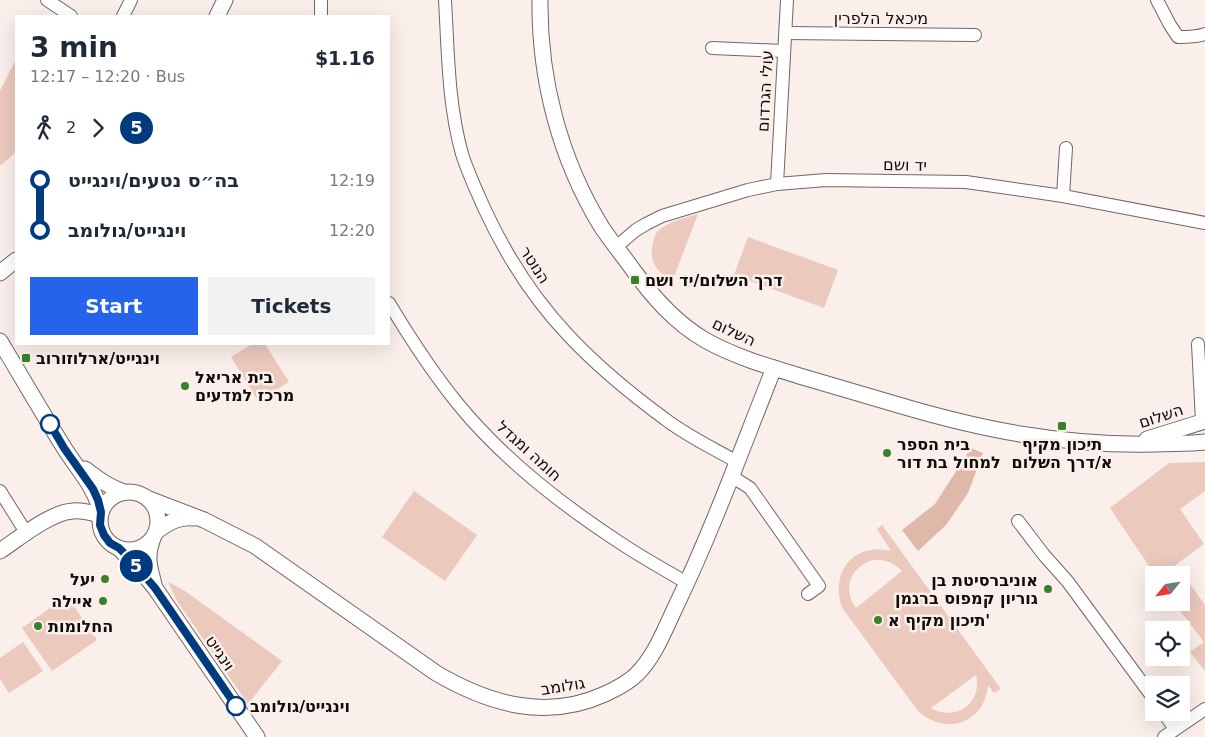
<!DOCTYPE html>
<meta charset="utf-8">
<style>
body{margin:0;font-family:"DejaVu Sans","Noto Sans Hebrew",sans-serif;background:#f2f2f3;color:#1f2937;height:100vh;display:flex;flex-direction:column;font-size:19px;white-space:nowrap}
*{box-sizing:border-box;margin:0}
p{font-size:16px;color:#747a83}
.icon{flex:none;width:28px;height:28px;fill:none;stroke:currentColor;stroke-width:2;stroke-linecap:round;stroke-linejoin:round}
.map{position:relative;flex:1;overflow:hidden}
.panel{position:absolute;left:15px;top:15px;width:375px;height:330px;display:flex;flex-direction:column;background:#fff;border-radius:0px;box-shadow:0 5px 20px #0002}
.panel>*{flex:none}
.badge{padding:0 10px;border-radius:16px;font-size:18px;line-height:32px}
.needle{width:32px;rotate:240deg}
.buttons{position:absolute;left:1145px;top:566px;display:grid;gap:10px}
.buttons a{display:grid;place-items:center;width:45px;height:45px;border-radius:0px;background:#fff;box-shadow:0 5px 20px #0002;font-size:25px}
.map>.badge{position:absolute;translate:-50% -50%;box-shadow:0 0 0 2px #fff}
.legs{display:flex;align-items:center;gap:8px;height:55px;padding:0 15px;font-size:16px}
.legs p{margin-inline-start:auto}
.summary{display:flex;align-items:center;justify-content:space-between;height:85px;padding:0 15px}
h1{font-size:28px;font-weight:600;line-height:38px}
.button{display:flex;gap:10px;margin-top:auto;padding:10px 15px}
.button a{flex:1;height:58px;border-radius:0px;background:#2563eb;color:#fff;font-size:20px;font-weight:600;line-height:58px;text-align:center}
.button a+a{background:#f2f2f3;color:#1f2937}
ul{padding:0 15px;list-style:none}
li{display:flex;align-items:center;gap:18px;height:50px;font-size:19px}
li i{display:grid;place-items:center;width:8px;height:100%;margin:0 6px;background:currentColor}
li i::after{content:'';width:12px;height:12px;margin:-6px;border:4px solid;border-radius:50%;background:#fff}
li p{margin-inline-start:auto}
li:first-child i{background:linear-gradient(#0000 50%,currentColor 0)}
li:last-child i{background:linear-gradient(currentColor 50%,#0000 0)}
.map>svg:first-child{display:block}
.green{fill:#ebc9bd;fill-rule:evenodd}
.forest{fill:#e0b8aa}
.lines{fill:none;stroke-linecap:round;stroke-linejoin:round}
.minor-casing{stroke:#716764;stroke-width:14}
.tertiary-casing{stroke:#716764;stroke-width:17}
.minor{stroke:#fff;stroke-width:12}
.tertiary{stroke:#fff;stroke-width:15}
.line-1-casing{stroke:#fff;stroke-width:11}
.line-1{stroke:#003b80;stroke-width:8}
.poi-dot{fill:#398229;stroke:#faefeb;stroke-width:2}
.stop-1-dot{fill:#fff;stroke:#003b80;stroke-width:2.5}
.labels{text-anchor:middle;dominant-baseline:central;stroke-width:5;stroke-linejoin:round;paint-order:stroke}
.street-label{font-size:16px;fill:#0f0c0a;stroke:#faefeb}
.poi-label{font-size:16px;font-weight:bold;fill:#0f0c0a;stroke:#faefeb;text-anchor:start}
.stop-label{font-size:16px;font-weight:bold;fill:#0f0c0a;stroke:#faefeb;text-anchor:start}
</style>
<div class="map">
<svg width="1205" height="737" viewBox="0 0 1205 737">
<rect width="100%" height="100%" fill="#faefeb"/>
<g class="green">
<path d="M16,59V152L0,166V91Z"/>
<path d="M698,214L672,282C657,270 648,263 653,243C654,237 656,232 660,229C671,221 685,218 698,214Z"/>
<path d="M748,237L838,270L824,308L734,275Z"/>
<path d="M252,344H265L289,382L258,401L231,357Z"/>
<path d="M1205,462V491L1180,509L1204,544L1162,575H1155L1110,508L1169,463Z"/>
<path d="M414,491L477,535L445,581L382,537Z"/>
<path d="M882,525L1001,689L994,693L988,685C985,724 945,736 918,711L843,609C832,584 843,554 871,550C878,548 885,550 891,551L877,529ZM873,560C885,559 894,563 902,571L856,608C842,589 850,567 873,560ZM976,675C983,704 955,722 931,708Z"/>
<path d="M1185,577L1205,605V671L1190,652L1204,642L1174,603L1181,602V580Z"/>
<path d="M168,582L185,591L282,661L248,704L177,601Z"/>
<path d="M67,596L97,640L52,671L22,628Z"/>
<path d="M23,642L43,671L9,693L0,679V658Z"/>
</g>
<path class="forest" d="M971,448L983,453L968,493L946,525L918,551L902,530L935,504Z"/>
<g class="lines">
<defs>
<g id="minor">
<path d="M47,0L71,16"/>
<path d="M445,0C448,51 448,104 462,154C468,173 477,192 485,210C506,255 534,299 568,335C597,366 631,394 665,419C687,436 713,448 737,462"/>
<path d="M1157,0L1170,25L1178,37C1187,37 1197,37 1205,34"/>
<path d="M123,16L131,0"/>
<path d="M321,16V0"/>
<path d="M786,33L975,35"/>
<path d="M712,48L783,51"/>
<path d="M777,184L787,0"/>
<path d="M1063,196L1066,148"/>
<path d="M616,247L636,230L646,224L662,216L748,190L777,184L826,180L966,182L1063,196L1205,223"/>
<path d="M389,303C410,338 432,372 458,404C503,459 562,505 622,544C643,558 665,570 687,583"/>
<path d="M1198,344L1202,421"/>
<path d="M730,478L739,481L750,488L819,586L808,594"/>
<path d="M0,491L27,534"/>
<path d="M1018,521L1044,555L1068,582L1154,699"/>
<path d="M1163,712L1175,729"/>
<path d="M1164,737L1205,709"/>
</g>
<g id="tertiary">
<path d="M540,0C539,79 560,159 601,226C610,240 621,253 631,267C651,295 674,322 705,340C735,357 770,367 803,377C833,386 864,395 895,404C982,430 1063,446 1155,444C1172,443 1189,444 1205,442"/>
<path d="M217,16L225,0"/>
<path d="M0,273L16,260"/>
<path d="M0,341C21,376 41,411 63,446C77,469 94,485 101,512"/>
<path d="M1147,439L1205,421"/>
<path d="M85,469C98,479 109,487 124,492"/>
<circle cx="129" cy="521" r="29"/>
<path d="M149,499L204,520L255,546L436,673C489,704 546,721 605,694C616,689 628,683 637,674C655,656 665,629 676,606C713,529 742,448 774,368"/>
<path d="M157,531C168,523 179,516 194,518"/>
<path d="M153,538C146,557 149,565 154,584"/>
<path d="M119,548L141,571L155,588L257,737"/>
<path d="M0,551C18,539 51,512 73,511C82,510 92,513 100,515"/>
</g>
</defs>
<use href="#minor" class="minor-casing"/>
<use href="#tertiary" class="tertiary-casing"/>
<use href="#minor" class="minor"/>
<use href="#tertiary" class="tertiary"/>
</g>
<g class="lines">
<defs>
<path id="line-1" d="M50,424L64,448L93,489L98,500L101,512L100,525L104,535L110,543L119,548L130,559L155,588L236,706"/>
</defs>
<use href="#line-1" class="line-1-casing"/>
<use href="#line-1" class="line-1"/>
</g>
<g class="poi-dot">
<rect x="630" y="275" width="10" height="10" rx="2.5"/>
<rect x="21" y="353" width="10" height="10" rx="2.5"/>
<circle cx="185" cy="386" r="5"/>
<rect x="1057" y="421" width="10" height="10" rx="2.5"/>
<circle cx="887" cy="453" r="5"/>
<circle cx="105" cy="579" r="5"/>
<circle cx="1048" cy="589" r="5"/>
<circle cx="103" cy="601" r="5"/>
<circle cx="878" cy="620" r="5"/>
<circle cx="38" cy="626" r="5"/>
</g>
<g class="stop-1-dot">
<circle cx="50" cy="424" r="9"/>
<circle cx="236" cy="706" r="9"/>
</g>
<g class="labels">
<g class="street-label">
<text x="881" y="18">מיכאל הלפרין</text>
<text transform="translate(765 91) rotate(-87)">עולי הגרדום</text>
<text transform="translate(905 165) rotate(1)">יד ושם</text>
<text transform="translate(535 265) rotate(57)">הנוטר</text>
<text transform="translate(734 332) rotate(25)">השלום</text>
<text transform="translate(1161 416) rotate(-18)">השלום</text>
<text transform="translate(529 451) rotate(42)">חומה ומגדל</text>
<text transform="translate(220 653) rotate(56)">וינגייט</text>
<text transform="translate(563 686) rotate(-9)">גולומב</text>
</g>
<g class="poi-label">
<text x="645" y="280">דרך השלום/יד ושם</text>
<text x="36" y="358">וינגייט/ארלוזורוב</text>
<text x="195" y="377">בית אריאל<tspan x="195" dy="18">מרכז למדעים</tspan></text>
<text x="897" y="444">בית הספר<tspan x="897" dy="18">למחול בת דור</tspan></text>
<text x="1062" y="444" text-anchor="middle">תיכון מקיף<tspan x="1062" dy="18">א/דרך השלום</tspan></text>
<text x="95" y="579" text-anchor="end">יעל</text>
<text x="1038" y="580" text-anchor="end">אוניברסיטת בן<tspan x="1038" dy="18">גוריון קמפוס ברגמן</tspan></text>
<text x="93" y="601" text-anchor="end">איילה</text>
<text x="888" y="620">תיכון מקיף א'</text>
<text x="48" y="626">החלומות</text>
</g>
<g class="stop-label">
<text x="250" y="706">וינגייט/גולומב</text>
</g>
</g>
</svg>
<div class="buttons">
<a><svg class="needle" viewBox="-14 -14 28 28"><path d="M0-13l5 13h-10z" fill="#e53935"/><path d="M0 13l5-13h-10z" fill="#747a83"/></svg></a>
<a><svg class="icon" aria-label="locate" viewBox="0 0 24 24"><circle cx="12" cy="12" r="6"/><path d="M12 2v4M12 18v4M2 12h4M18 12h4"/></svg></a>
<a><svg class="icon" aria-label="layers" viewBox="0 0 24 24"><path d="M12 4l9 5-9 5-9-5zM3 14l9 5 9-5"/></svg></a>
</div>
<b class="badge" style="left:136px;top:566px;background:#003b80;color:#fff">5</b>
<section class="panel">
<div class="summary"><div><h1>3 min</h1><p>12:17 – 12:20 · Bus</p></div><b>$1.16</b></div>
<div class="legs"><svg class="icon" aria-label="walk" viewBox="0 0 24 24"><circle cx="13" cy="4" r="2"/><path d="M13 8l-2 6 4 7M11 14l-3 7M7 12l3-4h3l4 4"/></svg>2<svg class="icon" aria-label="forward" viewBox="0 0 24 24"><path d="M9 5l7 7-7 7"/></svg><b class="badge" style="background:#003b80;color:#fff">5</b></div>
<ul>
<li><i style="color:#003b80"></i><b>בה״ס נטעים/וינגייט</b><p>12:19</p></li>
<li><i style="color:#003b80"></i><b>וינגייט/גולומב</b><p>12:20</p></li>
</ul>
<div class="button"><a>Start</a><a>Tickets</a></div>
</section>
</div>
